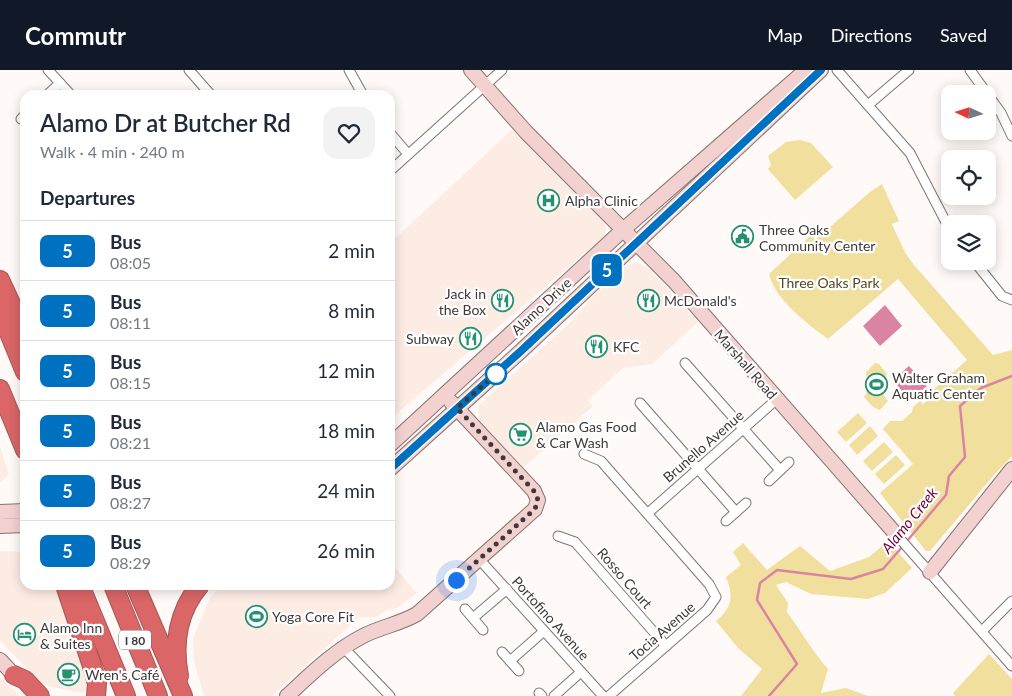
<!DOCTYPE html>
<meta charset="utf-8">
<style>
body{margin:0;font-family:Lato,sans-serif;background:#f2f2f3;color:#1f2937;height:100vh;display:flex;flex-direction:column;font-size:19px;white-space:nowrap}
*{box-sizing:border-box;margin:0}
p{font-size:16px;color:#747a83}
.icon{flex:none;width:28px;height:28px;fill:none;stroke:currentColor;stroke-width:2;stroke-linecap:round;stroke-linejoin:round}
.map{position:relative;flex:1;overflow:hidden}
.drawer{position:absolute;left:20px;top:20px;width:375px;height:500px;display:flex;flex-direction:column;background:#fff;border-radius:15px;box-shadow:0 2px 12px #0003}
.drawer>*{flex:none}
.badge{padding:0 10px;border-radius:8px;font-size:18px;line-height:32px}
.needle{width:32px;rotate:274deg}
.tools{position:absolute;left:941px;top:15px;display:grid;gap:10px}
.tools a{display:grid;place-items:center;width:55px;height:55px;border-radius:10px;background:#fff;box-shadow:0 2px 12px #0003;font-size:25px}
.you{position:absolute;width:25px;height:25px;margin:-12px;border:4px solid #fff;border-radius:50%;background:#1a73e8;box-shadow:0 0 0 8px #1a73e833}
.map>.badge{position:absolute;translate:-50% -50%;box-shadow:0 0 0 2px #fff}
h2{padding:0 20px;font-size:19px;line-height:45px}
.round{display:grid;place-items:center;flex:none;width:52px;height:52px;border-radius:15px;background:#f2f2f3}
.summary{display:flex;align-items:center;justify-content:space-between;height:85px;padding:0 20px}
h1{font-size:24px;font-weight:600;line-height:38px}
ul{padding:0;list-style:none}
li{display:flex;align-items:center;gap:15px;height:60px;padding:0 20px;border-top:1px solid #e0e1e3}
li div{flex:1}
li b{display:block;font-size:19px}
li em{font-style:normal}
li .badge{min-width:55px;font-weight:700;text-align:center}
header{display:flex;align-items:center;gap:30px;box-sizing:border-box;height:70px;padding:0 25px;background:#111827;color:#fff}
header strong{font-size:24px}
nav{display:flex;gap:28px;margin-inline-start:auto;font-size:18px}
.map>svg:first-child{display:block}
.built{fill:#fdece4}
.green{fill:#f1df9d}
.water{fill:#db83a3}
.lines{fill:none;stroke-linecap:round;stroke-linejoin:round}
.stream{stroke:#db83a3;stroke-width:2.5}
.street-casing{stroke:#80756f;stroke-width:11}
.secondary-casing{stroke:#80756f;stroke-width:16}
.highway-casing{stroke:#a45656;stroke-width:20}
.street{stroke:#fff;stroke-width:9}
.secondary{stroke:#f4d1d1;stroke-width:14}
.highway{stroke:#da6667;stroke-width:18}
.line-casing{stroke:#fff;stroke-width:11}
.line{stroke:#0070c0;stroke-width:8}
.walk{stroke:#3f3937;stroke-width:5;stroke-dasharray:0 9}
.stop-dot{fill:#fff;stroke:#0070c0;stroke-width:2.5}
.labels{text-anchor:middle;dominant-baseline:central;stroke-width:4.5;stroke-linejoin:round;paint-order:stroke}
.shield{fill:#fff;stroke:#797473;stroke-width:1}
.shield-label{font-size:12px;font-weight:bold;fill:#3f3937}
.poi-label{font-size:14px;fill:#3f3937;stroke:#fff;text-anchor:start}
.park-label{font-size:14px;fill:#544923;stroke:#fff}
.street-label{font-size:14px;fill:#3f3937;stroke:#fff}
.water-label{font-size:15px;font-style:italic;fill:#71013d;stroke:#fff}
</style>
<header>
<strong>Commutr</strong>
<nav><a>Map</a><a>Directions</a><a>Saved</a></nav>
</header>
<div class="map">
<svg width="1012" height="626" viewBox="0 0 1012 626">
<rect width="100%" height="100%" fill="#fff9f7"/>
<g class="built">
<path d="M513,59L602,149L606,156L605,166L390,349V173Z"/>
<path d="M636,192L648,198L698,252L652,294L623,298L588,330L593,336L523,398L480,350L478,343L479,335L571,252L591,228L626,196Z"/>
<path d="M0,377L9,404L0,413Z"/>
<path d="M0,481L25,482V515H57L90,619L82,623L51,617L38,611L0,570Z"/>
<path d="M390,492L417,523L397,538L389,539L376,547H359L272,626H204L194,591L193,568L210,528L222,515H390Z"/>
<path d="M0,607L18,624L20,626H0Z"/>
</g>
<g class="green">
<path d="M800,70L811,73L833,97L795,130L768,99L771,95L768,86L786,72Z"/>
<path d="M882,114L899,151L892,154L894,159L906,184L914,195L993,285L1012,280V386L994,405L930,481H926L880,423L913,394L883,359L890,351H902L912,342L913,337L920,331L923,334L936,322L934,319L967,290L898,209L828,269C808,254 775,230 769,204L811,165L815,170L870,122Z"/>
<path d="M875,293L879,294L887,304C882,319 873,310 888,331L880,340L873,337L864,327L873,313L866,305V302Z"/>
<path d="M858,343L867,353L846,372L837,362Z"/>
<path d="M870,356L878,366L857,385L849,375Z"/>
<path d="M884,372L893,382L872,401L863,391Z"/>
<path d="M896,385L905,395L884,414L875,404Z"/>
<path d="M888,471L912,498L885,523L868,529L811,524L786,512L776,515L788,533L787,542C801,561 813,582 828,599L821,623L846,618L868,626H741L762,599L738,578L716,551C732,538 734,526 726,507L741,495L733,482L743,473L767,500L800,476L830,501L869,487Z"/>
<path d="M989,584L1012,609V626H955L953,623Z"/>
</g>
<g class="water">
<path d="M885,235L902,256L880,276L863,256Z"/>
<path d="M909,296L927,316L910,331L893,310Z"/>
</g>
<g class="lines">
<g class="stream">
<path d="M907,471L946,425L949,406L965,387L960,336L981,318L1012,306"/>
<path d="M769,626L797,594L757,530L760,513L777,500L851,509L883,499L903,476"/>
</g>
<defs>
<g id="street">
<path d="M48,0L71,25"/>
<path d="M189,0L211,25"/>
<path d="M349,0L363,25"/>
<path d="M837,0L910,83L950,160"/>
<path d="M970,0L1001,43L1012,66"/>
<path d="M47,25L60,13"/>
<path d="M868,35L909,0"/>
<path d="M21,49L25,45"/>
<path d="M390,63L408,84"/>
<path d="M390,101L502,0"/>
<path d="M974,191L1002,226L1012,230"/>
<path d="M685,293L780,400"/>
<path d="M640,333L736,442"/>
<path d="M584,384L601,391L709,514L716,527L707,540L609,626"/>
<path d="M769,411L789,392"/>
<path d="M648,443L777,329"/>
<path d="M726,451L746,433"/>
<path d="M894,462L1012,596"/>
<path d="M558,466L575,472L666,576"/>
<path d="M479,489L603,626"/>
<path d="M465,539L483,560"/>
<path d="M473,548L507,519"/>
<path d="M982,561L1012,531"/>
<path d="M343,577L390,626"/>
<path d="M502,582L519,601"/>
<path d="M510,591L544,561"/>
<path d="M539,623L542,626"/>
<path d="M554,626L581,602"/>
</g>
<g id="secondary">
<path d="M471,0L526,62L674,211L894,462"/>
<path d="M390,375L624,159L806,0"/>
<path d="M390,399L521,281L821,0"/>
<path d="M0,442L25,441"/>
<path d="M0,456L25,455"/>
<path d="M930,502L1012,399"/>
<path d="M0,590L14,605"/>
<path d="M287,626C311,604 334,581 363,566C380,557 400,554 417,544L535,439L538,430L534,421L451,332"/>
</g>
<g id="highway">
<path d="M0,210L25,264"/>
<path d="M0,241L25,302"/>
<path d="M0,319L25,380"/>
<path d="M65,515L94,602L97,614L96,626"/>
<path d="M80,515L126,626"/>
<path d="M113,515L158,626"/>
<path d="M135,515L183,626"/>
<path d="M14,605L25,610L40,626"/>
<path d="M179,606C173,574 178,541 200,515"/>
</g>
</defs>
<use href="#street" class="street-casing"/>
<use href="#secondary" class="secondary-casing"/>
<use href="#highway" class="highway-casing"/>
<use href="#street" class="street"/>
<use href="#secondary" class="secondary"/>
<use href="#highway" class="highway"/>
</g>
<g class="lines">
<defs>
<path id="line" d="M390,399L521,281L821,0"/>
</defs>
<use href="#line" class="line-casing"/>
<use href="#line" class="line"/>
<path class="walk" d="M456,510L535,439L538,430L534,421L457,338L496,304"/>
</g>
<defs>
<symbol id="hospital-ring" viewBox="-11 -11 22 22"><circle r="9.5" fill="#fff" stroke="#259170" stroke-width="1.5"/><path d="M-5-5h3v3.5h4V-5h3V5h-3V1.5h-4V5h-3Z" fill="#259170"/></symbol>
<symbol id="civic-ring" viewBox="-11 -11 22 22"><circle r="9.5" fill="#fff" stroke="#259170" stroke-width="1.5"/><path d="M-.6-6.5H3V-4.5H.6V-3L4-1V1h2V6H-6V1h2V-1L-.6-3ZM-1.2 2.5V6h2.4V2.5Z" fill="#259170"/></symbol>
<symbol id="restaurant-ring" viewBox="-11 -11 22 22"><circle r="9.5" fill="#fff" stroke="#259170" stroke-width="1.5"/><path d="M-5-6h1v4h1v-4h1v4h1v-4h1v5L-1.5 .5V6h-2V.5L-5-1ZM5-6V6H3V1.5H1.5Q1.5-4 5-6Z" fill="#259170"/></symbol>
<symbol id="stadium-ring" viewBox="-11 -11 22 22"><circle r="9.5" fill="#fff" stroke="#259170" stroke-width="1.5"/><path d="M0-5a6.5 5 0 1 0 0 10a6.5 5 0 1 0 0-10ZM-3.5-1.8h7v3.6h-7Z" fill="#259170"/></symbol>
<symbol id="supermarket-ring" viewBox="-11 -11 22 22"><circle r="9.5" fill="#fff" stroke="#259170" stroke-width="1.5"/><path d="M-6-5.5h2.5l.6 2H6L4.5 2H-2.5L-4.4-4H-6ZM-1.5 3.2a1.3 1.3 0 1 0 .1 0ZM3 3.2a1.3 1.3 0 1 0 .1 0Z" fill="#259170"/></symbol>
<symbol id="hotel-ring" viewBox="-11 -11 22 22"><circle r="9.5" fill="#fff" stroke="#259170" stroke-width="1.5"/><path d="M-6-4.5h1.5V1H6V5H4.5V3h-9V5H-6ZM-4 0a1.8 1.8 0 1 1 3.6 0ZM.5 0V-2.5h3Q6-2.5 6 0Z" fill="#259170"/></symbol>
<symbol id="cafe-ring" viewBox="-11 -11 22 22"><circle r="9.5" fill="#fff" stroke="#259170" stroke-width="1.5"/><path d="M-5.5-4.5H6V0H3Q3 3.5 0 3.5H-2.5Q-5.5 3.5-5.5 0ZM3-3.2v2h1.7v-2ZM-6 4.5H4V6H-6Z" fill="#259170"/></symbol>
</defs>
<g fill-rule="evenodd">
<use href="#hospital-ring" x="536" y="118" width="25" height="25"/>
<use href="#civic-ring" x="730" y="154" width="25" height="25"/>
<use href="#restaurant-ring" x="636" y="218" width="25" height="25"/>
<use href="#restaurant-ring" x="490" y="218" width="25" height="25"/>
<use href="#restaurant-ring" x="458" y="256" width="25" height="25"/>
<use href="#restaurant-ring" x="584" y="264" width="25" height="25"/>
<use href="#stadium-ring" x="864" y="302" width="25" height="25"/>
<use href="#supermarket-ring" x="508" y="352" width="25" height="25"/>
<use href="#stadium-ring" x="244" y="534" width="25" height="25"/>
<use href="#hotel-ring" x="12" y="552" width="25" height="25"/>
<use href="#cafe-ring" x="56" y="592" width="25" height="25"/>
</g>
<circle class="stop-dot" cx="496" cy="304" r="10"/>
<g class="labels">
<rect class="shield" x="119" y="560.5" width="32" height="19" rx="4"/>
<g class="shield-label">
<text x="135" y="570">I 80</text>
</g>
<g class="poi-label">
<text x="565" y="130">Alpha Clinic</text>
<text x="759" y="159">Three Oaks<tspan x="759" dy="16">Community Center</tspan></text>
<text x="486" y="223" text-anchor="end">Jack in<tspan x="486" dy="16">the Box</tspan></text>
<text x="664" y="230">McDonald's</text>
<text x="454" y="268" text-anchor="end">Subway</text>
<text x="613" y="276">KFC</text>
<text x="892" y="307">Walter Graham<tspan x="892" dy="16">Aquatic Center</tspan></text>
<text x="536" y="356">Alamo Gas Food<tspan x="536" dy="16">&amp; Car Wash</tspan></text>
<text x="272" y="546">Yoga Core Fit</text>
<text x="40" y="557">Alamo Inn<tspan x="40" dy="16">&amp; Suites</tspan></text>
<text x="85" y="604">Wren's Café</text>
</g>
<g class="park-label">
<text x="829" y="212">Three Oaks Park</text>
</g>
<g class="street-label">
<text transform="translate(541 236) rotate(-43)">Alamo Drive</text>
<text transform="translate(746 294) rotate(49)">Marshall Road</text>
<text transform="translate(703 376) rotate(-41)">Brunello Avenue</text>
<text transform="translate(625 508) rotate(49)">Rosso Court</text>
<text transform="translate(551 548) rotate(48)">Portofino Avenue</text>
<text transform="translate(662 561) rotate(-41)">Tocia Avenue</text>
</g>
<g class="water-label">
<text transform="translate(909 450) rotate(-51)">Alamo Creek</text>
</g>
</g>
</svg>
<div class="tools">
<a><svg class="needle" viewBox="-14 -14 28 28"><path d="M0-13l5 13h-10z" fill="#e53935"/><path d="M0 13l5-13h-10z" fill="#747a83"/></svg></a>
<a><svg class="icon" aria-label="locate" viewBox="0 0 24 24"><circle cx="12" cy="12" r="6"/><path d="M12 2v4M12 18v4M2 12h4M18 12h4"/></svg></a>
<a><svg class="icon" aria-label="layers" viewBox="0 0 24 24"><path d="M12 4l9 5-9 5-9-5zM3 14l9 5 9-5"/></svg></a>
</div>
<div class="you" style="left:456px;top:510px"></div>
<b class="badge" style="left:607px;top:200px;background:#0070c0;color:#fff">5</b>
<section class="drawer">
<div class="summary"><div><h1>Alamo Dr at Butcher Rd</h1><p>Walk · 4 min · 240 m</p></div><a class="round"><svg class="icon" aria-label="heart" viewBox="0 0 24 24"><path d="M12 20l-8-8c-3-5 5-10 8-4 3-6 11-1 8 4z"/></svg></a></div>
<h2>Departures</h2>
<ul>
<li><span class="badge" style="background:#0070c0;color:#fff">5</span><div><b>Bus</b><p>08:05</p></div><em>2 min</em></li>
<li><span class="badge" style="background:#0070c0;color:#fff">5</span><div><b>Bus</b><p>08:11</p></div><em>8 min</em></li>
<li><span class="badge" style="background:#0070c0;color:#fff">5</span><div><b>Bus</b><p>08:15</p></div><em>12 min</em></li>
<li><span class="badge" style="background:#0070c0;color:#fff">5</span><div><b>Bus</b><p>08:21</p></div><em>18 min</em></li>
<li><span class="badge" style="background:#0070c0;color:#fff">5</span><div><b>Bus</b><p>08:27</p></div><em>24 min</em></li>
<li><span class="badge" style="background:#0070c0;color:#fff">5</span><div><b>Bus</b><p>08:29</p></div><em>26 min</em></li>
</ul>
</section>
</div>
